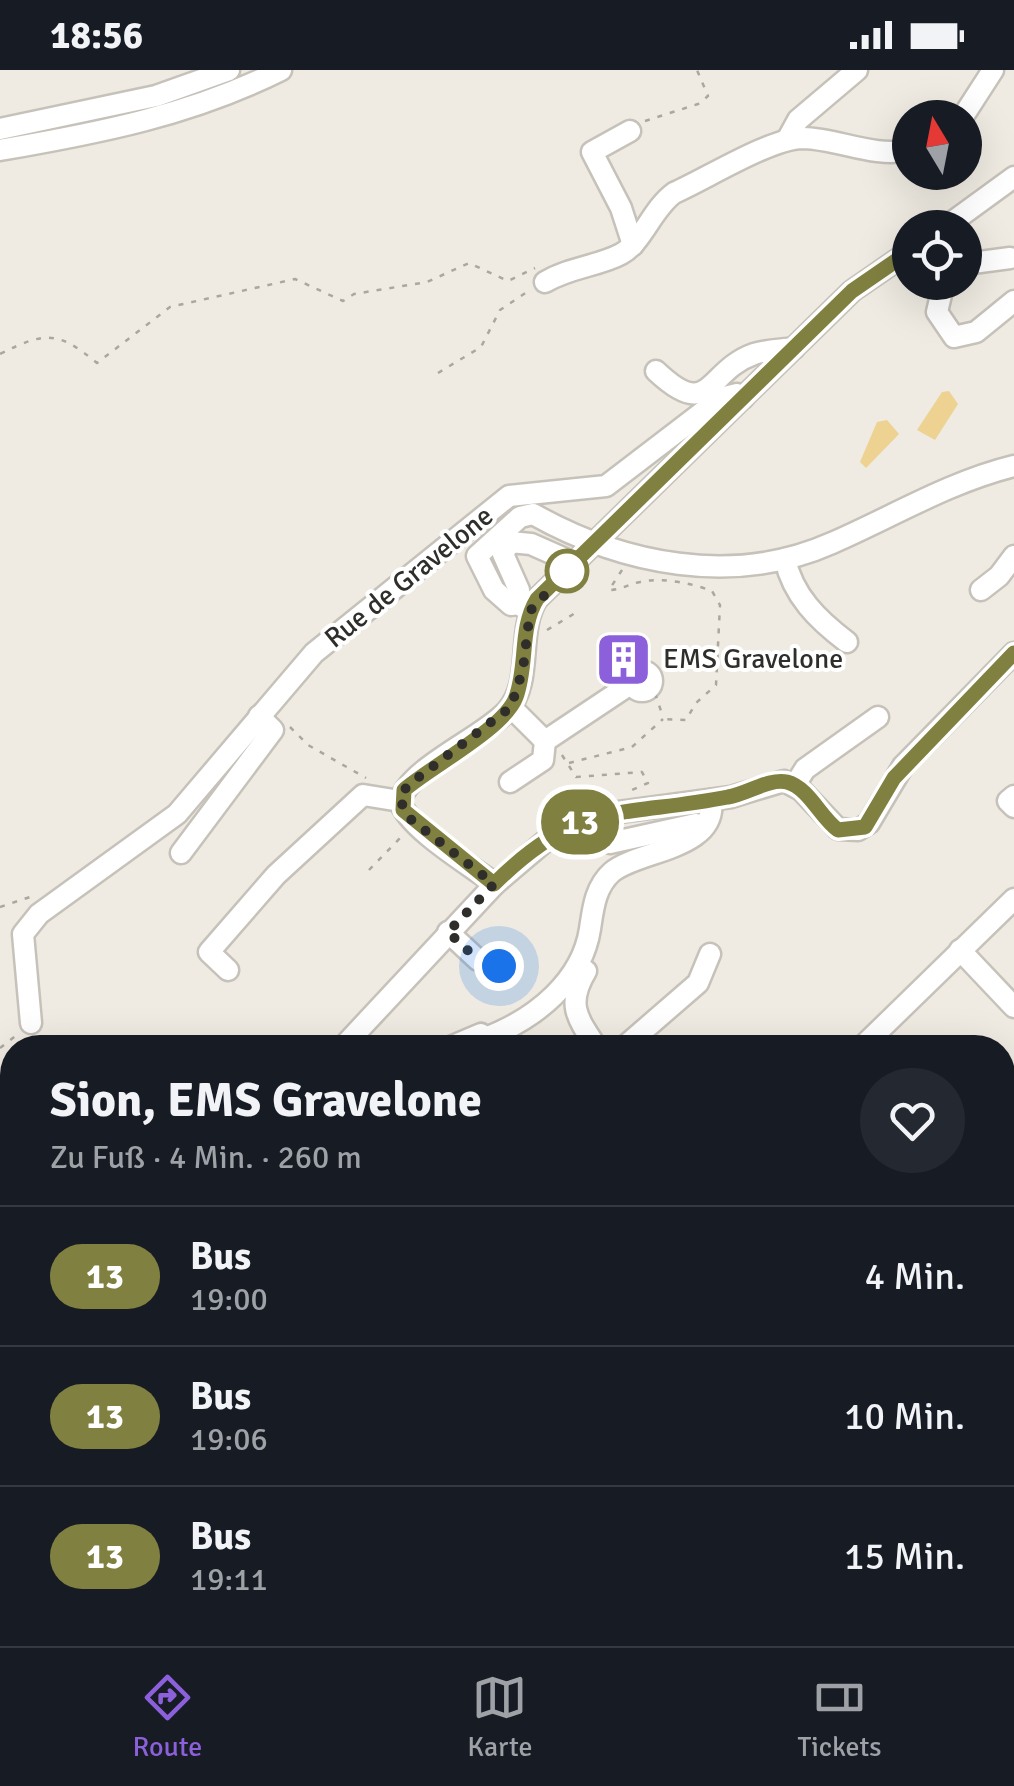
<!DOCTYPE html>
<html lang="de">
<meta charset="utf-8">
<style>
body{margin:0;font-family:Signika,sans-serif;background:#242831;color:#f1f3f6;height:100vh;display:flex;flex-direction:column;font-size:38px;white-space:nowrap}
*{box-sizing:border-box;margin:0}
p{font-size:32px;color:#9ea1a6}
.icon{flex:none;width:55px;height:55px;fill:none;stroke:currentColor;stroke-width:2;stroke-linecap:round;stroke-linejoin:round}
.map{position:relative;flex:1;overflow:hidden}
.panel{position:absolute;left:0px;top:965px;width:1015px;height:612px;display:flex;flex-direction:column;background:#171b24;border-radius:40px 40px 0 0;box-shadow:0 10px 40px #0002}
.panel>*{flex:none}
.badge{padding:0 20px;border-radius:32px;font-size:35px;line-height:65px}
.needle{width:65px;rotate:350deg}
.tools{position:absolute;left:892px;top:30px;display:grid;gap:20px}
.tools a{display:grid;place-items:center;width:90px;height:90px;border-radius:50%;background:#171b24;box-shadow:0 10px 40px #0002;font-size:50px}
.you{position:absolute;width:50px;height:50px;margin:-25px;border:8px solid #fff;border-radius:50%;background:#1a73e8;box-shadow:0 0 0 15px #1a73e833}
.map>.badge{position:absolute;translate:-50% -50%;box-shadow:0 0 0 5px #fff}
.round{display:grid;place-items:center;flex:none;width:105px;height:105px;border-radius:52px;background:#242831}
.headline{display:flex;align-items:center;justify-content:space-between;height:170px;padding:0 50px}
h1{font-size:48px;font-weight:800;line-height:75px}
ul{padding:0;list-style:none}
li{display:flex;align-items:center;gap:30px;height:140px;padding:0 50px;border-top:2px solid #363941}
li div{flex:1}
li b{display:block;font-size:38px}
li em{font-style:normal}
li .badge{min-width:110px;font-weight:700;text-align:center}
.status{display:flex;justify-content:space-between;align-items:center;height:70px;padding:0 50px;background:#171b24;direction:ltr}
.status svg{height:28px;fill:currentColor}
.menu{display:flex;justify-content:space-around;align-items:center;height:140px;border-top:2px solid #363941;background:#171b24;font-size:28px;color:#9ea1a6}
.menu a{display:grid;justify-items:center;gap:5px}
.menu .on{color:#8c60da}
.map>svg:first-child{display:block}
.grass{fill:#edd292}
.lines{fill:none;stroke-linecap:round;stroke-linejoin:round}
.minor-casing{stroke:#c6c2ba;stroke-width:25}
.major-casing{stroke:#c6c2ba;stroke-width:32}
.path{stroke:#aaa7a0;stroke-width:2.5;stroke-dasharray:5 8;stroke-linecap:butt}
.minor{stroke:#fff;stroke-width:20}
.major{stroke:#fff;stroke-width:28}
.line-casing{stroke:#fff;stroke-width:22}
.line{stroke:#808040;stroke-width:15}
.walk{stroke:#2f2e2a;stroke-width:10;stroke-dasharray:0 18}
.stop-dot{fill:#fff;stroke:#808040;stroke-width:5}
.labels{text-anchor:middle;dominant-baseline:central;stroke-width:8;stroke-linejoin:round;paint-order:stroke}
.street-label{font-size:28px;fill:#2f2e2a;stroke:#fff}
.poi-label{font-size:28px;fill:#2f2e2a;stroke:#fff;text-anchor:start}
</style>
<div class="status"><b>18:56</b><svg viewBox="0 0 49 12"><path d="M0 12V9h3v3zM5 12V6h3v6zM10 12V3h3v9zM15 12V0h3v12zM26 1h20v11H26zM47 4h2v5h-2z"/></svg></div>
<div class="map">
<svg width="1014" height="1576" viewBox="0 0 1014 1576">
<rect width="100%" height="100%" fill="#efebe2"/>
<g class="grass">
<path d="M949,321L958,334L935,370L917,360L942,322Z"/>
<path d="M887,350L899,364L866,398L860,392L877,352Z"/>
</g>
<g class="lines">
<defs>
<g id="minor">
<path d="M962,48L993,0"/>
<path d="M0,59L156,26L229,0"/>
<path d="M630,61L592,82L621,138L633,175"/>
<path d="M787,70L798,50L857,0"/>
<path d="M0,80C99,63 191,45 281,0"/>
<path d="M944,158L1014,107"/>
<path d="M965,194L1010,188"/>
<path d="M545,212C570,197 599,196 621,184C642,173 652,139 674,123C706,109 771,68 803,68C840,69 873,88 910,80"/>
<path d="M944,212L937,242L954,267L976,262L1014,231"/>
<path d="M656,301C711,353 706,301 754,284C766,280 781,280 794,278"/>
<path d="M785,489C793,526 818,550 847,572"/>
<path d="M981,520L999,506L1014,486"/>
<path d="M518,534L519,520L503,484L510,472L531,474L574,493"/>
<path d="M530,541L518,534L511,535L494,520L477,486L520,447L533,444C622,494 733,517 832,473C892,447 949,412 1014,396"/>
<circle cx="642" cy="611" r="10"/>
<path d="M511,637L545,671L632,613"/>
<path d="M510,712L543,690L545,671"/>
<path d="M795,715L805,699L878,647"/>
<path d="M1014,726L1008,731L1014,737"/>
<path d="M400,731C410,697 482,668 507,641C534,611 516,562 537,529L852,221L910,181"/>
<path d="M400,731C407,758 471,796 495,814"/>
<path d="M610,773L696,754"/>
<path d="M181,783L273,660L259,646"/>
<path d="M448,862L478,890L499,897"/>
<path d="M960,880L1014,937"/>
<path d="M228,900L209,882L276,805L363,725L400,731"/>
<path d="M586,901C566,934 577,948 597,978"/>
<path d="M31,953L23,864L39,844L177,744L314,583L509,426L606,416L721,328L737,324L743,328"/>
<path d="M488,967C536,948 582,911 590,859C593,839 595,817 612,802C638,780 718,780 711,730"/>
<path d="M342,978L495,814L555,763L597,745L731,727L784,711L801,720L838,759L858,760L869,753L903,696L1014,583"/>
<path d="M448,978L481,964L495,976"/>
<path d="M623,978L698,913L710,884"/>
<path d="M861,978L1014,829"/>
<path d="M1002,1149L1014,1139"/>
<path d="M0,1229L12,1237"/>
<path d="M1002,1322L1014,1337"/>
<path d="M0,1323L12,1331"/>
<path d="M0,1407L12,1382"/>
<path d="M12,1440V1454"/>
<path d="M0,1495L12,1514"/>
<path d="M500,1576L513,1565"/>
</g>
<g id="major">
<path d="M1002,1492L1014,1489"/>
<path d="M719,1565L744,1576"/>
<path d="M592,1576L622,1565"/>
<path d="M647,1576L683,1565"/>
<path d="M789,1576L792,1565"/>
</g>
</defs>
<use href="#minor" class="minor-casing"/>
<use href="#major" class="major-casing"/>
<g class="path">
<path d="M645,51L698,34L708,26L697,0"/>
<path d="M0,284C46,261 58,261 97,293L170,237L295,209L343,231L354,224L427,212L469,193L508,211L535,198"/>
<path d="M438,303L481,277L500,240L530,220"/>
<path d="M622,500L609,520C622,520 628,514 640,512C662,507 691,513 712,521L720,535L716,615L696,633L686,650L663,649"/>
<path d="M547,560L577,542"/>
<path d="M651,611L663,647"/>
<path d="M290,657L308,675L366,708"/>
<path d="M562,685L576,707L642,702L648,713L627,722"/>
<path d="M569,693L632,677L663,649"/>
<path d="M369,800L403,765"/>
<path d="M0,837L33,826"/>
<path d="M0,978L18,964"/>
<path d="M0,1347L12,1353"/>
</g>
<use href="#minor" class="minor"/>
<use href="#major" class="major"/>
</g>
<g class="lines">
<defs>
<path id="line" d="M910,181L852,221L537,529C519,559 528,594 516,627C505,658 430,697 404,720L403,740L494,814C581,728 620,748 728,727C747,724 769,708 787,712C809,718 820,747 838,760L865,757L894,708L1014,583"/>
</defs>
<use href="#line" class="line-casing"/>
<use href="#line" class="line"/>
<path class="walk" d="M499,896L478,890L448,862L494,814L409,748L400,730L404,720L415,710L511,637L523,599L530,541L567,501"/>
</g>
<defs>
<symbol id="building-square" viewBox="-11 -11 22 22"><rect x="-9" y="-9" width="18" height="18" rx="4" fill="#8c60da" stroke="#fff"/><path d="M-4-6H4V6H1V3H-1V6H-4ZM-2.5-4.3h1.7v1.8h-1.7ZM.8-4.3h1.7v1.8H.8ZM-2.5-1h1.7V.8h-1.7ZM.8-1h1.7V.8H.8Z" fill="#fff"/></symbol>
</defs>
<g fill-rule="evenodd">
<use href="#building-square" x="592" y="558" width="63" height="63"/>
</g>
<circle class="stop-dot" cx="567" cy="501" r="20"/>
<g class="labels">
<g class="street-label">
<text transform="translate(409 507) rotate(-39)">Rue de Gravelone</text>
</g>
<g class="poi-label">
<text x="663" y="589">EMS Gravelone</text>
</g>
</g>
</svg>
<div class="tools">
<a><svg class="needle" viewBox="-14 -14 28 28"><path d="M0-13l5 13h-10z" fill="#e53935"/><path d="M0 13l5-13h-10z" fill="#9ea1a6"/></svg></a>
<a><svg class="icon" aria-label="locate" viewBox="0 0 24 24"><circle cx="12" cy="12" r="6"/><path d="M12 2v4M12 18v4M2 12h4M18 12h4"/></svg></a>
</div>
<div class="you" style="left:499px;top:896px"></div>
<b class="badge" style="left:580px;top:752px;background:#808040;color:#fff">13</b>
<section class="panel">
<div class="headline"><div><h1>Sion, EMS Gravelone</h1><p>Zu Fuß · 4 Min. · 260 m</p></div><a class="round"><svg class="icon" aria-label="heart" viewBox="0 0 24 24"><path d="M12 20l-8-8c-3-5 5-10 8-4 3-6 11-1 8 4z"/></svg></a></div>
<ul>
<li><span class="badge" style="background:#808040;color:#fff">13</span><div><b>Bus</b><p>19:00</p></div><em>4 Min.</em></li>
<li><span class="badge" style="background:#808040;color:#fff">13</span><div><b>Bus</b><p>19:06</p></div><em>10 Min.</em></li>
<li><span class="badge" style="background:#808040;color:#fff">13</span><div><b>Bus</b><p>19:11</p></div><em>15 Min.</em></li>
</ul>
</section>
</div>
<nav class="menu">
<a class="on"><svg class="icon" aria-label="directions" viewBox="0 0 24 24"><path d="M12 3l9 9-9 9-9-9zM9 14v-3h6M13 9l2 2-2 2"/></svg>Route</a>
<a><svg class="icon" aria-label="map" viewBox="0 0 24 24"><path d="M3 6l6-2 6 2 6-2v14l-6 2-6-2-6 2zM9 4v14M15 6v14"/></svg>Karte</a>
<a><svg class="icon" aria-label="tickets" viewBox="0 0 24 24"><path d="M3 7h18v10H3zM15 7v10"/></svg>Tickets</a>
</nav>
